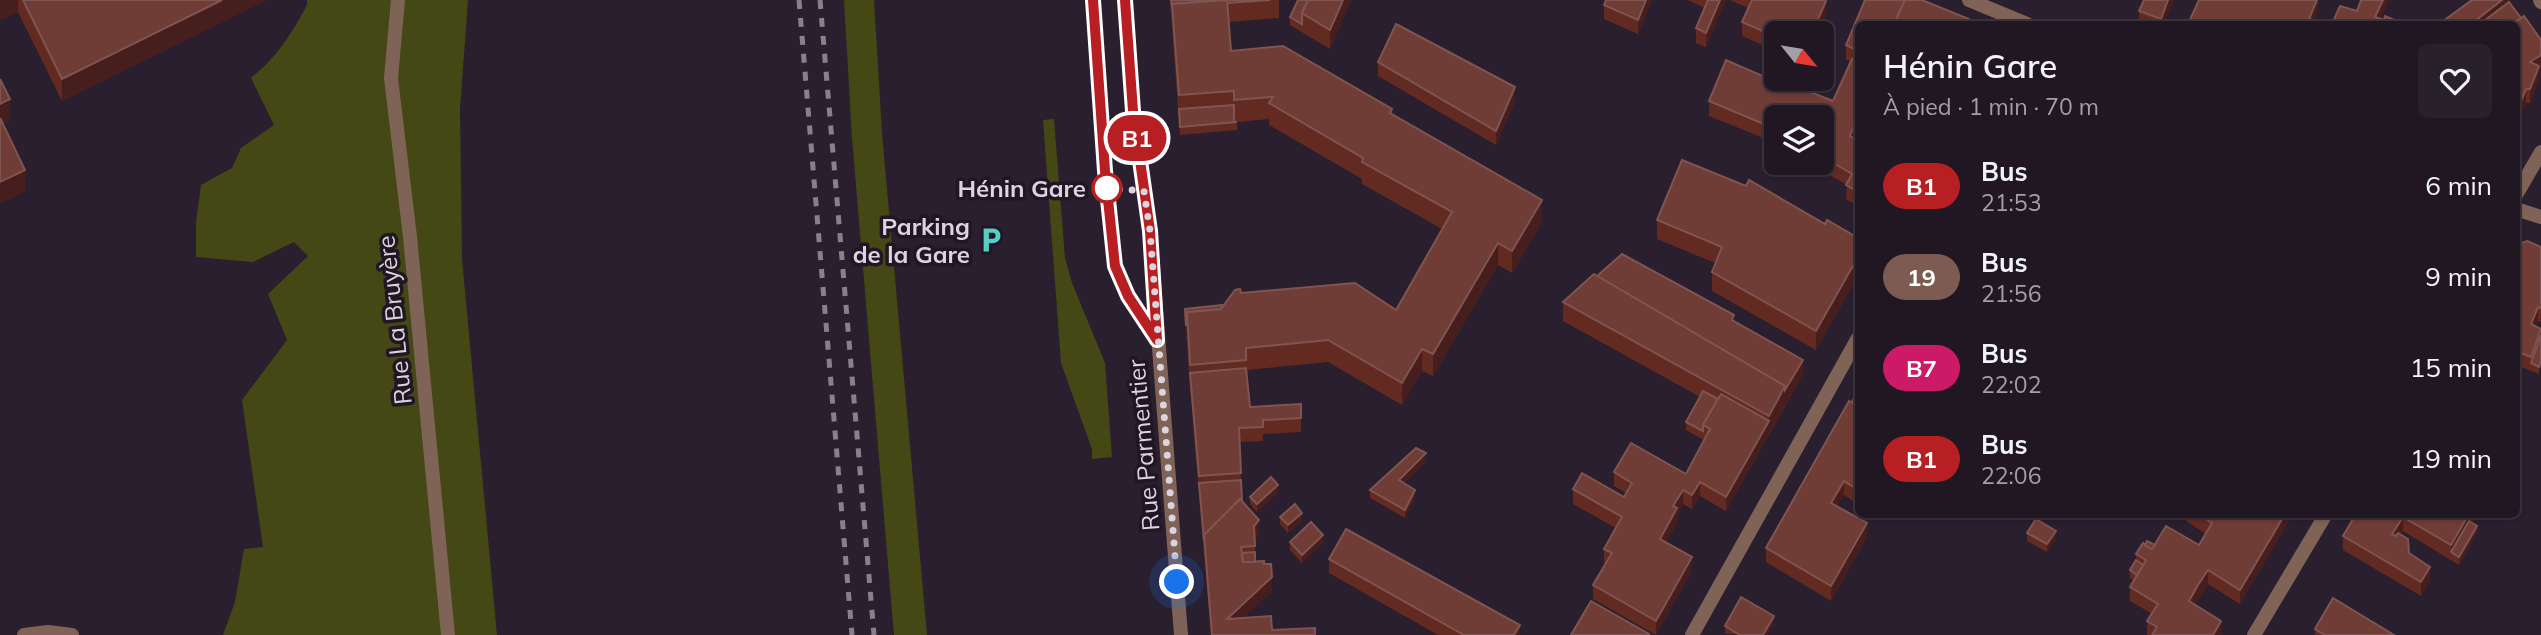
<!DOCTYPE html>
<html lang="fr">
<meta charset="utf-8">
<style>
body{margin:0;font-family:Mulish,sans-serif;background:#28202a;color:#f1f3f6;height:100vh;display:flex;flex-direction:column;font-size:26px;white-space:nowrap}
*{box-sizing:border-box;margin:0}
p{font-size:23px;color:#a29fa5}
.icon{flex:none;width:38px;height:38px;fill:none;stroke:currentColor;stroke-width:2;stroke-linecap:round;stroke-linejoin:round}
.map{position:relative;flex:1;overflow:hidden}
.drawer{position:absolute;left:1855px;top:21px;width:665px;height:497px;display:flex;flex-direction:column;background:#201722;border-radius:10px;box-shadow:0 2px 5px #0004,0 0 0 2px #3d3640}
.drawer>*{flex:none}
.badge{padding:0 14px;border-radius:23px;font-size:24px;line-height:46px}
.needle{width:46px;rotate:120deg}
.fabs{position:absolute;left:1764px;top:21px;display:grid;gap:14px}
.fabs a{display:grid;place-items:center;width:70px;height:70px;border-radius:10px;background:#201722;box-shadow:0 2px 5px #0004,0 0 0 2px #3d3640;font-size:35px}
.you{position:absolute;width:35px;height:35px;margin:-18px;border:5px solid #fff;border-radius:50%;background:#1a73e8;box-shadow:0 0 0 10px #1a73e833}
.map>.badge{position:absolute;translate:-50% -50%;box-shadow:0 0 0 4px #fff}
.round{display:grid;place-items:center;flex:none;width:74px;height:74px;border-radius:10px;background:#28202a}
.summary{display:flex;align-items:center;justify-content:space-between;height:119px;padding:0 28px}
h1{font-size:33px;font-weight:600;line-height:52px}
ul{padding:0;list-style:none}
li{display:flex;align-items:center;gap:21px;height:91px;padding:0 28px}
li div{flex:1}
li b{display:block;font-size:26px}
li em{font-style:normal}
li .badge{min-width:77px;font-weight:700;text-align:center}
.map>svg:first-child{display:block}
.green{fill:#444814}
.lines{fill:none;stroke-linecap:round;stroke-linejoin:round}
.minor{stroke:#7f6356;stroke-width:14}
.rail{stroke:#89808c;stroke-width:5;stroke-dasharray:9 9;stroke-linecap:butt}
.wall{fill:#622a21}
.shaded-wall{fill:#461e1e}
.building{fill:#6f3c36;stroke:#805450;stroke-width:2}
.line-casing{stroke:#fff;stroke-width:16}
.line{stroke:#b71f22;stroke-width:10}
.walk{stroke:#dbd4de;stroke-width:7;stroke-dasharray:0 12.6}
.stop-dot{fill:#fff;stroke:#b71f22;stroke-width:3.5}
.labels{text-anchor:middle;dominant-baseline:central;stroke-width:7;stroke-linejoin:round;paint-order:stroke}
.stop-label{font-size:24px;font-weight:bold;fill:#dbd4de;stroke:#201624;text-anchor:end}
.poi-label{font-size:24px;font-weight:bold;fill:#dbd4de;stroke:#201624;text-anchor:end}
.street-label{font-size:24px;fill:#dbd4de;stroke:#201624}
</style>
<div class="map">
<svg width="2541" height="635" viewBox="0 0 2541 635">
<rect width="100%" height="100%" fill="#2a1f2e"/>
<g class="green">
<path d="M307,0H468L460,109L462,259L497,635H223L235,602L244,549L263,547L242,400L287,340L268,294L308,256L294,242L253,262L196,257V222L201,185L232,168L241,148L274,125L251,78C278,56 290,36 307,5Z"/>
<path d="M844,0H874L882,133L927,635H894L852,138Z"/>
<path d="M1054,119L1065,258L1072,283L1105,363L1112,457L1092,459V449L1061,363L1043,120Z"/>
</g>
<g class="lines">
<g class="minor">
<path d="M398,0L391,78L410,237L448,635"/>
<path d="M1125,0L1133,111L1150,231L1181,635"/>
<path d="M1969,0L2027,24"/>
<path d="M2540,0L2541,2"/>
<path d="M2516,195L2541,152"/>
<path d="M2516,209L2541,217"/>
<path d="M24,635L48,632L72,635"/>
<path d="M1692,635L1858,338"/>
<path d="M2254,635L2326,514"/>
</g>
<g class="rail">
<path d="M799,0L852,635"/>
<path d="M820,0L874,635"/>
</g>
</g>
<g class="wall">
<path d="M0,0H266L62,101L18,12L0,20Z"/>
<path d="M1170,0H1279V18L1229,22L1231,51L1392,114L1542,222L1512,273L1498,265L1433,376L1422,371L1402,405L1328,362L1246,370L1250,407L1301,404V432L1263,434V441L1239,442L1242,501L1259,535L1255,539V562L1264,564L1272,591L1243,618L1272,630L1315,635H1211L1190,387L1185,309L1223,305L1241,293L1396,310L1442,229L1362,184V179L1269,125V119L1237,122V130L1180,135Z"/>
<path d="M1298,0H1351L1330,49L1290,25V17Z"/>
<path d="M1606,0H1652L1638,34L1604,19V5Z"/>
<path d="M1687,0H1726L1706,47L1696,43V28L1705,8Z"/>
<path d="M1730,0H1824L1826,15L1776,33V51L1742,36V22L1748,8Z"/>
<path d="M2144,0H2174L2164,24H2139V11Z"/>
<path d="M2509,0L2521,18L2541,40V69L2539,70V80L2530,103H2526L2516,24H2439Z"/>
<path d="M1858,24V130L1855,139L1858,141V206L1846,199L1847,185L1819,169V163H1822V150L1827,142L1822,140V117H1776V163H1809L1803,177L1763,159V145L1766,139L1709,116V101L1788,87L1833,101L1850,61L1846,60V45Z"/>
<path d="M1378,62L1515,101L1496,145L1378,76Z"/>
<path d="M1657,220L1825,224L1858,238V276L1816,350L1712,291V272L1715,263L1657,239Z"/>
<path d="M2516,245L2541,247V322L2538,321L2536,326L2541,328L2539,374L2516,365Z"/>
<path d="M1597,276L1734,322L1803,374L1726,511L1700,496L1692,509L1683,504L1677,515V523L1666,542L1692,571L1656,635L1593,599V585L1606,564L1604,563V549L1616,528L1573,504V489L1624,497L1626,493L1614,486V472L1686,474L1704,440L1686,430V422L1700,397L1563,321V302Z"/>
<path d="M1858,390V504L1844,495L1837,506L1867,537L1831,601L1766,562V548Z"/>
<path d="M1426,461L1404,483L1415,498L1405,518L1370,498V490Z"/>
<path d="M1278,493L1257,512L1250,504V497Z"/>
<path d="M2186,514H2293L2240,604L2208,584L2198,599L2195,605L2221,635H2147V621L2152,614L2130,601V587L2134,580L2130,578V570L2136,560V554L2155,545H2199L2206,534L2186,521Z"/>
<path d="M2404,514H2478L2473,523L2477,533L2459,565L2403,531V517Z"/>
<path d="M1280,517L1302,521L1288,533L1280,524Z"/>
<path d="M2403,531L2401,534L2409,553L2430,581L2421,596L2343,550V536Z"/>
<path d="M2027,533L2056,539L2047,552L2027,541Z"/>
<path d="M1290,542L1323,543L1302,563L1290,550Z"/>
<path d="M1329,559L1520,635H1438L1329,573Z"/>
<path d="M1774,624L1767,635L1725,634V626Z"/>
<path d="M2315,629L2394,635H2315Z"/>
</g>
<g class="shaded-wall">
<path d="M0,0H18V12L0,20Z"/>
<path d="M222,0H266L62,101V79Z"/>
<path d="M1343,0H1351L1330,49V30Z"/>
<path d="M1646,0H1652L1638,34V20Z"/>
<path d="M1720,0H1726L1706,47V33Z"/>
<path d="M2168,0H2174L2164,24H2161V19Z"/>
<path d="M2317,0H2318V11L2312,24L2309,19Z"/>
<path d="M2383,0H2389L2378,24L2375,17Z"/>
<path d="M2502,0H2509V9L2480,24H2471Z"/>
<path d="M1826,1V15L1818,33H1812Z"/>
<path d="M2541,55V69L2539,70V80L2530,103V62Z"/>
<path d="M1515,87V101L1496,145V131Z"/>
<path d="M2526,89V103L2516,127V113Z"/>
<path d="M10,99V121L0,126V104Z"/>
<path d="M1858,116V130L1850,150V136Z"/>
<path d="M1803,163H1809L1803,177Z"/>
<path d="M25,170V192L0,204V182Z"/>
<path d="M1542,200V222L1512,273V251Z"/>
<path d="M1498,243V265L1433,376V354Z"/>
<path d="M1858,257V276L1816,350V331Z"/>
<path d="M2538,307V321L2531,338V324Z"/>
<path d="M2541,329V343L2531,363V357Z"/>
<path d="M1422,349V371L1402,405V383Z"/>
<path d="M1803,360V374L1785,405V390Z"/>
<path d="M1785,386V405L1726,511V497L1769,421V416Z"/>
<path d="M1426,453V461L1399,488V480Z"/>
<path d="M1844,481V495L1831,517V503Z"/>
<path d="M1700,482V496L1692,509V495Z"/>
<path d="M1278,485V493L1257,512V504Z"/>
<path d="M1415,490V498L1405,518V510Z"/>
<path d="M1683,490V504L1677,515V523L1660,553V539L1673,506Z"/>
<path d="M1302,513V521L1288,533V525Z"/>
<path d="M2285,514H2293L2240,604V590Z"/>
<path d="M2469,514H2478L2454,554L2451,552V545Z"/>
<path d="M2403,517V531L2392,548V534Z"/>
<path d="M1259,520V535L1254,540V526Z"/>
<path d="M1867,523V537L1831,601V586Z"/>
<path d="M2477,526V533L2459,565V557Z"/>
<path d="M2056,531V539L2047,552V544Z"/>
<path d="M1323,535V543L1302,563V555Z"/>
<path d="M1692,557V571L1656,635V621Z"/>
<path d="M2430,567V581L2421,596V582Z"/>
<path d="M2208,570V584L2189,615V601Z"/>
<path d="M1272,577V591L1227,634V619Z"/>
<path d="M1774,616V624L1767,635H1763Z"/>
<path d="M2221,621V635H2213Z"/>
<path d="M1520,625V635H1514Z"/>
</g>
<g class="building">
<path d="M23,0H222L62,79Z"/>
<path d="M1171,0H1223L1172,4V7Z"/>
<path d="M1227,0L1231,51L1283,46L1392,109L1390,113L1542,200L1512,251L1498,243L1433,354L1422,349L1402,383L1328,340L1246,348V360L1190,365L1187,312L1221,309L1235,290L1240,289L1241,293L1355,283L1396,310L1452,212L1362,162L1363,158L1269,103L1273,97L1234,100V91L1179,95L1172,4Z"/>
<path d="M1227,0H1270L1227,3Z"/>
<path d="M1298,0H1308L1302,13V24L1290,17Z"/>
<path d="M1308,0H1343L1330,30L1302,13Z"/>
<path d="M1606,0H1646L1638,20L1604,5Z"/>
<path d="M1708,0H1720L1706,33L1696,28Z"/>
<path d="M1752,0H1824L1826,1L1812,33H1776V37L1742,22Z"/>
<path d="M1865,0H1905L1894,24H1858V51L1846,45Z"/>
<path d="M1905,0H1922L1969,19L1973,24H1894Z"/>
<path d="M2144,0H2168L2161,19L2139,11Z"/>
<path d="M2199,0H2317L2309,19L2323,24H2188Z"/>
<path d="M2361,0H2383L2375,17L2384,20L2385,16L2397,21L2396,24H2332L2340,6L2357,11Z"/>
<path d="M2472,0H2502L2471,24H2439Z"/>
<path d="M2509,2L2521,18L2513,24H2480Z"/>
<path d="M2524,16L2541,40V55L2530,62L2539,66L2530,89H2526L2516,113V24H2513Z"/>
<path d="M1396,24L1515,87L1496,131L1378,62Z"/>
<path d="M1852,59L1858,61V116L1850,136L1858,141V192L1846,185L1852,174L1822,156V150L1833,130L1822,126V117H1776V151L1763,145L1771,127L1709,101L1726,60L1788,87L1790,84L1833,101Z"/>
<path d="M0,79L10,99L0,104Z"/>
<path d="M1234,105V122H1237L1180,127L1179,109Z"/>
<path d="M0,118L25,170L0,182Z"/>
<path d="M1682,160L1746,186L1749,180L1825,224L1827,220L1858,238V257L1816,331L1712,272L1722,247L1657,220Z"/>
<path d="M2527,241L2541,247V308L2538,307L2531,324L2541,329L2531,357L2516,351V245Z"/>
<path d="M1622,254L1734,315L1732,320L1803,360L1785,390V386L1597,276Z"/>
<path d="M1594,274L1785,386L1769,416L1563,302Z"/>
<path d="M1223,305L1221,309L1187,312L1186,326L1185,309Z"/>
<path d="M2541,335V361L2539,367L2531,363Z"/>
<path d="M1246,368L1250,407L1301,404V418L1263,420V427L1239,428L1241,473L1199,476L1190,373Z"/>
<path d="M1858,390V406L1852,402Z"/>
<path d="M1703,391L1718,399L1703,425V431L1686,422Z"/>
<path d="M1721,394L1769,421L1726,497L1700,482L1692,495L1683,490L1673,506L1677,508L1660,539L1692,557L1656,621L1593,585L1612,553L1604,549L1622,517L1573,489L1582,473L1624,497L1632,483L1614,472L1631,443L1686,474L1710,429L1703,425Z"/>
<path d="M1849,401L1858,406V490L1844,481L1831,503L1867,523L1831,586L1766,548Z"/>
<path d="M1416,448L1426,453L1399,480L1415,490L1405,510L1370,490Z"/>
<path d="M1271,477L1278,485L1257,504L1250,497Z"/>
<path d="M1241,480L1242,501L1240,499L1204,535V541L1199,483Z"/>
<path d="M1240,499L1259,520L1254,526L1255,546L1241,547L1243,562L1264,561V564H1271L1272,577L1227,619L1271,616L1272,630L1315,628V635H1212L1204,535Z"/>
<path d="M1295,504L1302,513L1288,525L1280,517Z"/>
<path d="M2198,514H2285L2240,590L2208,570L2198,585L2189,601L2221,621L2213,635H2152L2157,627L2147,621L2158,604L2130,587L2146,560L2136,554L2143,543L2152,549L2166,526L2199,545L2212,523Z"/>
<path d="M2356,514H2399L2403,517L2392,534L2396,536L2398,533L2408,539L2409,553L2430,567L2421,582L2343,536Z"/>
<path d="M2404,514H2469L2451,545L2403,517Z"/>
<path d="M2036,519L2056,531L2047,544L2027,533Z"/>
<path d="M2469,521L2477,526L2459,557L2451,552Z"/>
<path d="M1311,522L1323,535L1302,555L1290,542Z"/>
<path d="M1346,529L1520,625L1514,635H1464L1329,559Z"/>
<path d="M2147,541L2155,545L2152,549L2145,545Z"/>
<path d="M1255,552V562H1243L1242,553Z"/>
<path d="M2136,560L2143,565L2137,575L2130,570Z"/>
<path d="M1741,597L1774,616L1763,635H1740L1725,626Z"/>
<path d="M2333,598L2394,635H2325L2315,629Z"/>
<path d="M1591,601L1649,634L1648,635H1571Z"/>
</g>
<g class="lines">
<defs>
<path id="line" d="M1093,0L1105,171L1115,266L1128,296L1157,340L1150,231L1133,111L1125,0"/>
</defs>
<use href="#line" class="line-casing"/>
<use href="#line" class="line"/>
<path class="walk" d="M1107,188L1144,191L1150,231L1177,582"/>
</g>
<defs>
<symbol id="parking-bare" viewBox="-9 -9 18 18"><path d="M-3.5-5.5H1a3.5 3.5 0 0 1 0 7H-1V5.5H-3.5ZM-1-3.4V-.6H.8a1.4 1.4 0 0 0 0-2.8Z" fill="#55cec5" stroke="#201624" stroke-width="2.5" paint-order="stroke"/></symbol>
</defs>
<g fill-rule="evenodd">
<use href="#parking-bare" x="972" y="221" width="38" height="38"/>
</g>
<circle class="stop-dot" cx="1107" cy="188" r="14"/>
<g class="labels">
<g class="stop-label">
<text x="1086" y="188">Hénin Gare</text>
</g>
<g class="poi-label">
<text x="970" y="226">Parking<tspan x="970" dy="28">de la Gare</tspan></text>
</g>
<g class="street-label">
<text transform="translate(394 320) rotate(-96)">Rue La Bruyère</text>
<text transform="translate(1143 445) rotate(-95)">Rue Parmentier</text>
</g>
</g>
</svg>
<div class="fabs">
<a><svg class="needle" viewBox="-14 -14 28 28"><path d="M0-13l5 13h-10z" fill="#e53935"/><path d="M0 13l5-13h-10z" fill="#a29fa5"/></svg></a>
<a><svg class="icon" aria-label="layers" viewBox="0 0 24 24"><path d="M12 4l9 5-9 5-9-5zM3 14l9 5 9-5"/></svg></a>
</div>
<div class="you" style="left:1177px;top:582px"></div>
<b class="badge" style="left:1137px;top:138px;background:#b71f22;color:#fff">B1</b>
<section class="drawer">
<div class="summary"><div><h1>Hénin Gare</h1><p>À pied · 1 min · 70 m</p></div><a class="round"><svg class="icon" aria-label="heart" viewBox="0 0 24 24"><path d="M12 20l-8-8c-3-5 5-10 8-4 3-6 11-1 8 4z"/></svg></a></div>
<ul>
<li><span class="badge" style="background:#b71f22;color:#fff">B1</span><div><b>Bus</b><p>21:53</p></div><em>6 min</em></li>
<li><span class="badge" style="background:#7d5a52;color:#fff">19</span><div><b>Bus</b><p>21:56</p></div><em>9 min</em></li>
<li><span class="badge" style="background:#cc1a69;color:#fff">B7</span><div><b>Bus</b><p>22:02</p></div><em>15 min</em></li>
<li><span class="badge" style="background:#b71f22;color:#fff">B1</span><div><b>Bus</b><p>22:06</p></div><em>19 min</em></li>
</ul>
</section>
</div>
